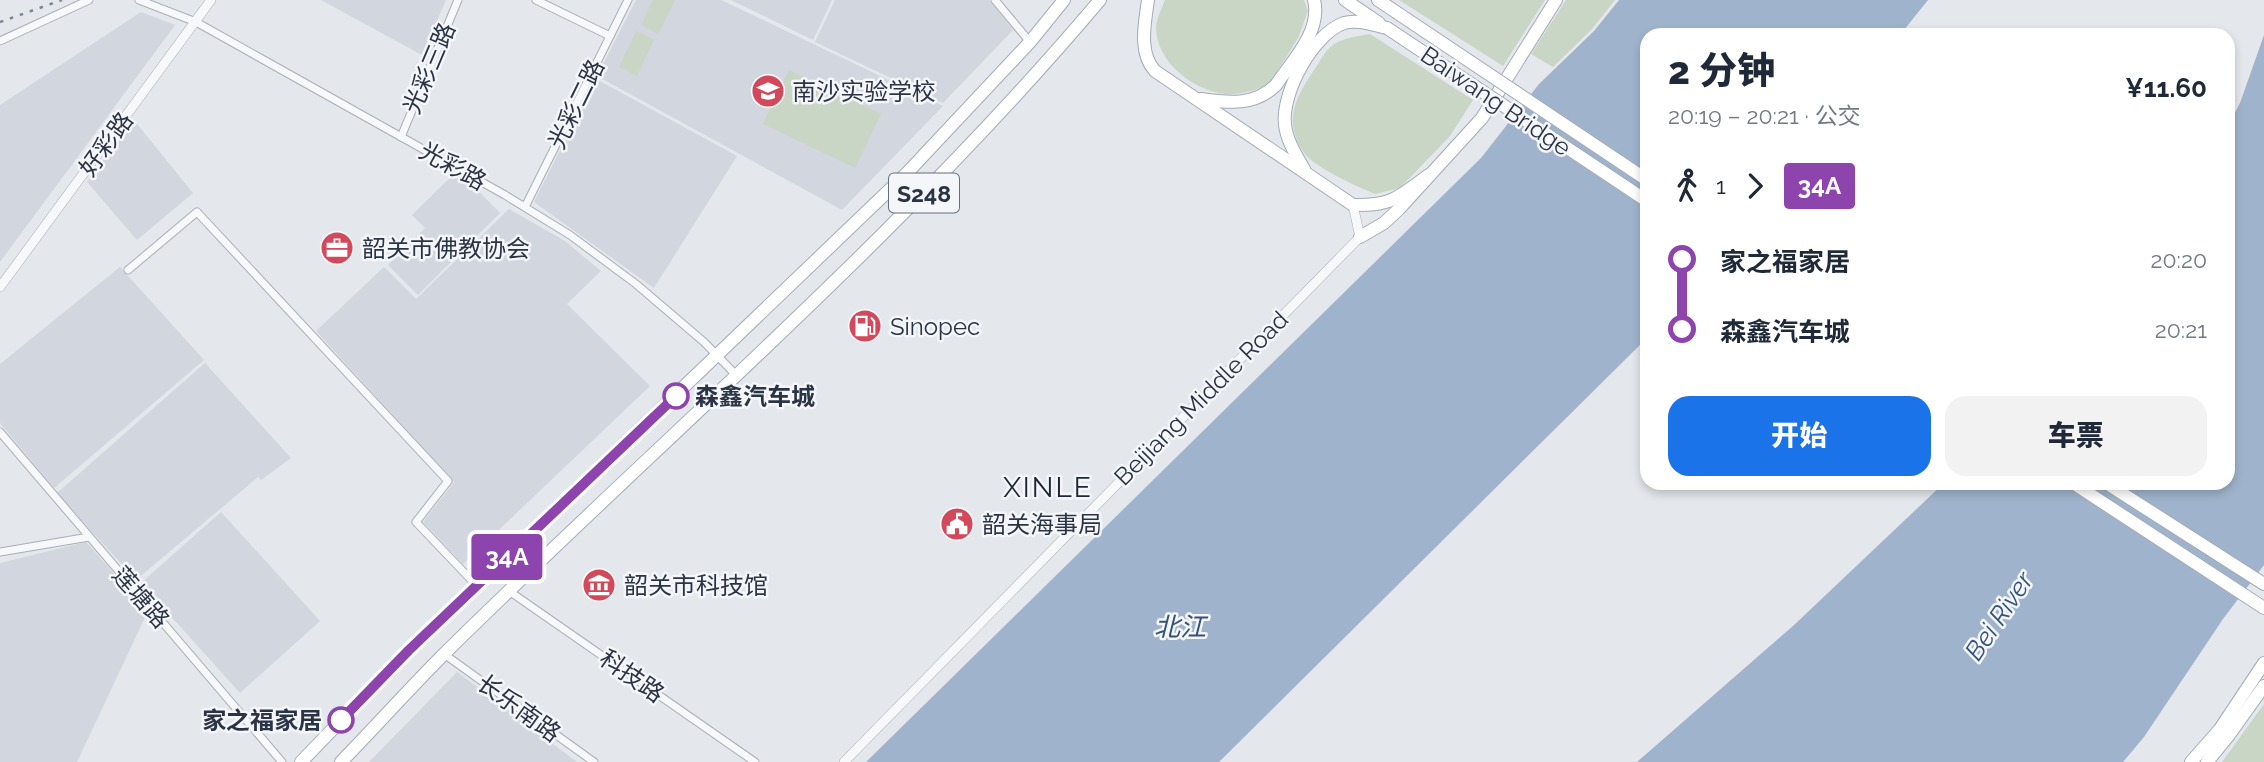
<!DOCTYPE html>
<html lang="zh">
<meta charset="utf-8">
<style>
body{margin:0;font-family:Raleway,"Noto Sans SC",sans-serif;background:#f2f2f3;color:#1f2937;height:100vh;display:flex;flex-direction:column;font-size:26px;white-space:nowrap}
*{box-sizing:border-box;margin:0}
p{font-size:23px;color:#747a83}
.icon{flex:none;width:38px;height:38px;fill:none;stroke:currentColor;stroke-width:2;stroke-linecap:round;stroke-linejoin:round}
.map{position:relative;flex:1;overflow:hidden}
.details{position:absolute;left:1640px;top:28px;width:595px;height:462px;display:flex;flex-direction:column;background:#fff;border-radius:21px;box-shadow:0 4px 10px #0003}
.details>*{flex:none}
.badge{padding:0 14px;border-radius:5px;font-size:24px;line-height:46px}
.map>.badge{position:absolute;translate:-50% -50%;box-shadow:0 0 0 4px #fff}
.legs{display:flex;align-items:center;gap:10px;height:77px;padding:0 28px;font-size:23px}
.legs p{margin-inline-start:auto}
.headline{display:flex;align-items:center;justify-content:space-between;height:119px;padding:0 28px}
h1{font-size:38px;font-weight:800;line-height:52px}
.action{display:flex;gap:14px;margin-top:auto;padding:14px 28px}
.action a{flex:1;height:80px;border-radius:21px;background:#1a73e8;color:#fff;font-size:28px;font-weight:800;line-height:80px;text-align:center}
.action a+a{background:#f2f2f3;color:#1f2937}
ul{padding:0 28px;list-style:none}
li{display:flex;align-items:center;gap:24px;height:70px;font-size:26px}
li i{display:grid;place-items:center;width:10px;height:100%;margin:0 9px;background:currentColor}
li i::after{content:'';width:18px;height:18px;margin:-9px;border:5px solid;border-radius:50%;background:#fff}
li p{margin-inline-start:auto}
li:first-child i{background:linear-gradient(#0000 50%,currentColor 0)}
li:last-child i{background:linear-gradient(currentColor 50%,#0000 0)}
.map>svg:first-child{display:block}
.built{fill:#d2d6de}
.green{fill:#c9d6c5}
.water{fill:#9fb4cc}
.lines{fill:none;stroke-linecap:round;stroke-linejoin:round}
.minor-casing{stroke:#a9aeb7;stroke-width:9}
.tertiary-casing{stroke:#a9aeb7;stroke-width:10}
.primary-casing{stroke:#a3abb8;stroke-width:14}
.minor{stroke:#f7f8fa;stroke-width:7}
.tertiary{stroke:#f7f8fa;stroke-width:9}
.primary{stroke:#fff;stroke-width:12}
.rail{stroke:#7d8696;stroke-width:2.5;stroke-dasharray:3.5 7;stroke-linecap:butt}
.primary-bridge-casing{stroke:#a3abb8;stroke-width:14;stroke-linecap:butt}
.primary-bridge{stroke:#fff;stroke-width:12}
.line-1-casing{stroke:#fff;stroke-width:16}
.line-1{stroke:#8e44ad;stroke-width:10}
.stop-1-dot{fill:#fff;stroke:#8e44ad;stroke-width:3.5}
.labels{text-anchor:middle;dominant-baseline:central;stroke-width:5;stroke-linejoin:round;paint-order:stroke}
.shield{fill:#f4f6f9;stroke:#676e7b;stroke-width:2}
.shield-label{font-size:23px;font-weight:bold;fill:#2b3445}
.street-label{font-size:24px;fill:#2b3445;stroke:#f4f6f9}
.poi-label{font-size:24px;fill:#2b3445;stroke:#f4f6f9;text-anchor:start}
.stop-label{font-size:24px;font-weight:bold;fill:#2b3445;stroke:#f4f6f9;text-anchor:start}
.water-label{font-size:26px;font-style:italic;fill:#34527a;stroke:#f4f6f9}
.quarter-label{font-size:28px;letter-spacing:2px;fill:#1d2536;stroke:#f4f6f9}
</style>
<div class="map">
<svg width="2264" height="762" viewBox="0 0 2264 762">
<rect width="100%" height="100%" fill="#e4e7ec"/>
<g class="built">
<path d="M321,0H446L422,55Z"/>
<path d="M636,0H721L943,106L842,210L597,76Z"/>
<path d="M731,0H832L813,40Z"/>
<path d="M835,0H989L1013,30L943,103L815,42Z"/>
<path d="M141,12L175,25L0,262V105Z"/>
<path d="M596,79L737,156L654,288L534,202Z"/>
<path d="M133,119L193,193L137,240L87,182Z"/>
<path d="M458,170L500,213L418,295L388,265L425,228L412,215Z"/>
<path d="M509,209L565,241L601,271L567,304L650,386L463,564L423,522L454,482L316,331L384,267L416,299Z"/>
<path d="M120,267L204,360L54,488L0,423V364Z"/>
<path d="M205,363L291,458L261,480L258,477L136,580L57,493Z"/>
<path d="M221,512L320,621L240,693L141,583Z"/>
<path d="M86,542L148,611L77,762H0V563Z"/>
<path d="M457,672L577,762H369Z"/>
</g>
<g class="green">
<path d="M653,0H675L658,34L641,25Z"/>
<path d="M1165,0H1304L1308,11L1298,38L1269,85C1254,90 1241,95 1225,94C1193,91 1155,61 1156,26C1157,18 1162,8 1165,0Z"/>
<path d="M1399,0H1545L1503,66Z"/>
<path d="M1566,0H1615L1592,29L1553,67L1531,54Z"/>
<path d="M636,31L654,40L637,76L619,67Z"/>
<path d="M1370,34L1473,100L1450,136L1400,188L1375,194C1358,187 1316,168 1305,154C1282,122 1295,99 1314,70C1320,62 1325,50 1334,44C1344,38 1358,36 1370,34Z"/>
<path d="M789,70L881,114L855,168L763,124Z"/>
<path d="M2264,704V762H2222Z"/>
</g>
<g class="water">
<path d="M1619,0H1928L1900,35H1647V338L1219,762H866L1481,158L1539,84L1594,31Z"/>
<path d="M2264,35V565L2223,619L2144,737L2123,762H1637L1793,626L1944,483H2228V126L2240,103Z"/>
</g>
<g class="lines">
<defs>
<g id="minor">
<path d="M139,0L196,22L505,195L570,235L636,284L704,342L737,376"/>
<path d="M536,0L610,36"/>
<path d="M995,0L1030,42"/>
<path d="M0,41L89,0"/>
<path d="M401,137L458,0"/>
<path d="M525,207L628,0"/>
<path d="M128,270L197,212L448,481L416,522L477,586"/>
<path d="M0,432L282,762"/>
<path d="M0,552L89,537"/>
<path d="M509,591L755,762"/>
<path d="M444,654L594,762"/>
</g>
<g id="tertiary">
<path d="M0,287L211,0"/>
<path d="M844,762L1360,237L1353,205"/>
</g>
<g id="primary">
<path d="M1148,0C1145,22 1138,53 1155,71L1353,205C1393,206 1398,197 1429,175"/>
<path d="M1345,0L1379,23"/>
<path d="M1378,0L1396,12"/>
<path d="M1201,99C1228,103 1255,106 1276,85C1292,61 1322,31 1314,0"/>
<path d="M1304,169C1296,155 1287,141 1285,125C1281,93 1313,34 1344,23C1358,19 1373,25 1387,28"/>
<path d="M1360,237L1384,223L1399,209L1482,118L1556,0"/>
<path d="M2073,483L2264,608"/>
<path d="M2106,483L2264,584"/>
<path d="M301,762L409,650L907,173L1030,42L1064,0"/>
<path d="M341,762C376,726 410,688 445,653C665,436 901,236 1100,0"/>
<path d="M2191,762L2220,729L2264,663"/>
<path d="M2207,762L2229,735L2264,686"/>
</g>
</defs>
<use href="#minor" class="minor-casing"/>
<use href="#tertiary" class="tertiary-casing"/>
<use href="#primary" class="primary-casing"/>
<use href="#minor" class="minor"/>
<use href="#tertiary" class="tertiary"/>
<use href="#primary" class="primary"/>
<path class="rail" d="M0,22L62,0"/>
<defs>
<g id="primary-bridge">
<path d="M1396,12L1647,180"/>
<path d="M1387,28L1647,201"/>
</g>
</defs>
<use href="#primary-bridge" class="primary-bridge-casing"/>
<use href="#primary-bridge" class="primary-bridge"/>
</g>
<g class="lines">
<defs>
<path id="line-1" d="M341,720L409,650L676,396"/>
</defs>
<use href="#line-1" class="line-1-casing"/>
<use href="#line-1" class="line-1"/>
</g>
<defs>
<symbol id="school-disc" viewBox="-11 -11 22 22"><circle r="9.5" fill="#d1495b" stroke="#f4f6f9"/><path d="M0-5L7-2L0 1L-7-2ZM-4 1L0 2.5L4 1V4Q0 6-4 4Z" fill="#fff"/></symbol>
<symbol id="office-disc" viewBox="-11 -11 22 22"><circle r="9.5" fill="#d1495b" stroke="#f4f6f9"/><path d="M-6-3h4V-5.5h4V-3h4V5H-6ZM-1-4.5V-3h2v-1.5ZM-6 0V1H6V0Z" fill="#fff"/></symbol>
<symbol id="fuel-disc" viewBox="-11 -11 22 22"><circle r="9.5" fill="#d1495b" stroke="#f4f6f9"/><path d="M-5.5-6h7V0h2V4h1.3V-2.5L3-4.5l.8-.8L6-3V5H2.5V1h-1V6h-7ZM-4.2-4.7v3.2H.2V-4.7Z" fill="#fff"/></symbol>
<symbol id="civic-disc" viewBox="-11 -11 22 22"><circle r="9.5" fill="#d1495b" stroke="#f4f6f9"/><path d="M-.6-6.5H3V-4.5H.6V-3L4-1V1h2V6H-6V1h2V-1L-.6-3ZM-1.2 2.5V6h2.4V2.5Z" fill="#fff"/></symbol>
<symbol id="museum-disc" viewBox="-11 -11 22 22"><circle r="9.5" fill="#d1495b" stroke="#f4f6f9"/><path d="M0-6L6-3V-2H-6V-3ZM-5-1h2V3h-2ZM-1-1h2V3h-2ZM3-1h2V3H3ZM-6 4H6V6H-6Z" fill="#fff"/></symbol>
</defs>
<g fill-rule="evenodd">
<use href="#school-disc" x="749" y="72" width="38" height="38"/>
<use href="#office-disc" x="318" y="229" width="38" height="38"/>
<use href="#fuel-disc" x="846" y="307" width="38" height="38"/>
<use href="#civic-disc" x="938" y="505" width="38" height="38"/>
<use href="#museum-disc" x="580" y="566" width="38" height="38"/>
</g>
<g class="stop-1-dot">
<circle cx="676" cy="396" r="12"/>
<circle cx="341" cy="720" r="12"/>
</g>
<g class="labels">
<rect class="shield" x="889" y="173.5" width="70" height="39" rx="5"/>
<g class="shield-label">
<text x="924" y="193">S248</text>
</g>
<g class="street-label">
<text transform="translate(429 68) rotate(-67)">光彩三路</text>
<text transform="translate(1496 101) rotate(34)">Baiwang Bridge</text>
<text transform="translate(576 104) rotate(-64)">光彩二路</text>
<text transform="translate(106 144) rotate(-54)">好彩路</text>
<text transform="translate(453 166) rotate(29)">光彩路</text>
<text transform="translate(1201 398) rotate(-45)">Beijiang Middle Road</text>
<text transform="translate(141 597) rotate(49)">莲塘路</text>
<text transform="translate(632 676) rotate(35)">科技路</text>
<text transform="translate(519 708) rotate(36)">长乐南路</text>
</g>
<g class="poi-label">
<text x="792" y="91">南沙实验学校</text>
<text x="362" y="248">韶关市佛教协会</text>
<text x="890" y="326">Sinopec</text>
<text x="982" y="524">韶关海事局</text>
<text x="624" y="585">韶关市科技馆</text>
</g>
<g class="stop-label">
<text x="695" y="396">森鑫汽车城</text>
<text x="322" y="720" text-anchor="end">家之福家居</text>
</g>
<g class="water-label">
<text transform="translate(1999 616) rotate(-56)">Bei River</text>
<text x="1180" y="627">北江</text>
</g>
<g class="quarter-label">
<text x="1048" y="487">XINLE</text>
</g>
</g>
</svg>
<b class="badge" style="left:507px;top:557px;background:#8e44ad;color:#fff">34A</b>
<section class="details">
<div class="headline"><div><h1>2 分钟</h1><p>20:19 – 20:21 · 公交</p></div><b>¥11.60</b></div>
<div class="legs"><svg class="icon" aria-label="walk" viewBox="0 0 24 24"><circle cx="13" cy="4" r="2"/><path d="M13 8l-2 6 4 7M11 14l-3 7M7 12l3-4h3l4 4"/></svg>1<svg class="icon" aria-label="forward" viewBox="0 0 24 24"><path d="M9 5l7 7-7 7"/></svg><b class="badge" style="background:#8e44ad;color:#fff">34A</b></div>
<ul>
<li><i style="color:#8e44ad"></i><b>家之福家居</b><p>20:20</p></li>
<li><i style="color:#8e44ad"></i><b>森鑫汽车城</b><p>20:21</p></li>
</ul>
<div class="action"><a>开始</a><a>车票</a></div>
</section>
</div>
